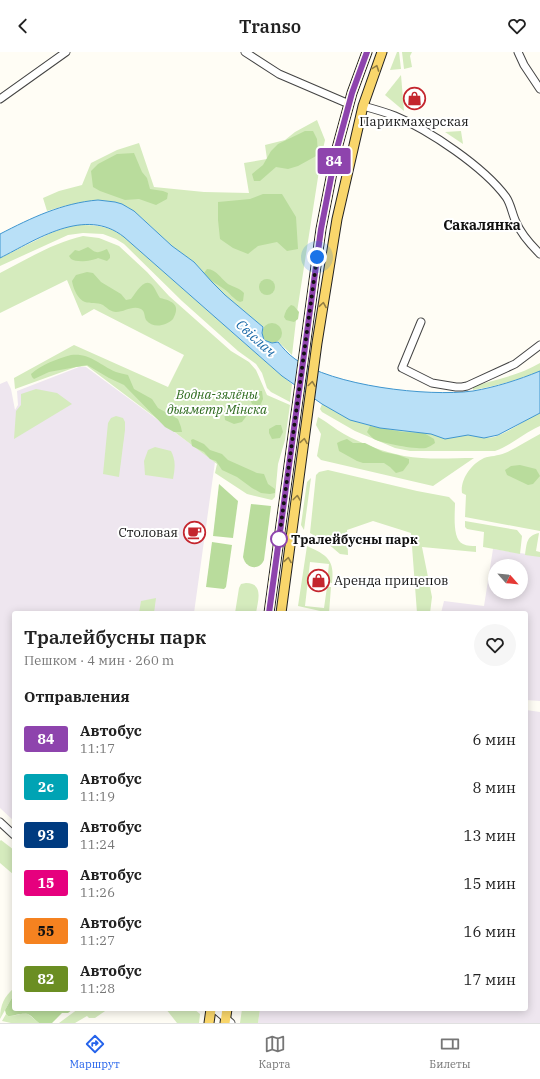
<!DOCTYPE html>
<html lang="ru">
<meta charset="utf-8">
<style>
body{margin:0;font-family:"IBM Plex Serif",serif;background:#f6f6f6;color:#222;height:100vh;display:flex;flex-direction:column;font-size:15px;white-space:nowrap}
*{box-sizing:border-box;margin:0}
p{font-size:13px;color:#767676}
.icon{flex:none;width:22px;height:22px;fill:none;stroke:currentColor;stroke-width:2;stroke-linecap:round;stroke-linejoin:round}
.map{position:relative;flex:1;overflow:hidden}
.side{position:absolute;left:12px;top:559px;width:516px;height:400px;display:flex;flex-direction:column;background:#fff;border-radius:4px;box-shadow:0 2px 10px #0003}
.side>*{flex:none}
.badge{padding:0 8px;border-radius:3px;font-size:14px;line-height:26px}
.needle{width:26px;rotate:117deg}
.controls{position:absolute;left:488px;top:507px;display:grid;gap:8px}
.controls a{display:grid;place-items:center;width:40px;height:40px;border-radius:50%;background:#fff;box-shadow:0 2px 10px #0003;font-size:20px}
.you{position:absolute;width:20px;height:20px;margin:-10px;border:3px solid #fff;border-radius:50%;background:#1a73e8;box-shadow:0 0 0 6px #1a73e833}
.map>.badge{position:absolute;translate:-50% -50%;box-shadow:0 0 0 2px #fff}
h2{padding:0 12px;font-size:15px;line-height:36px}
.round{display:grid;place-items:center;flex:none;width:42px;height:42px;border-radius:21px;background:#f6f6f6}
.overview{display:flex;align-items:center;justify-content:space-between;height:68px;padding:0 12px}
h1{font-size:19px;font-weight:600;line-height:30px}
ul{padding:0;list-style:none}
li{display:flex;align-items:center;gap:12px;height:48px;padding:0 12px}
li div{flex:1}
li b{display:block;font-size:15px}
li em{font-style:normal}
li .badge{min-width:44px;font-weight:700;text-align:center}
header{display:flex;justify-content:space-between;align-items:center;height:52px;padding:0 12px;background:#fff;font-size:18px;font-weight:600}
.tabs{display:flex;justify-content:space-around;align-items:center;height:56px;border-top:1px solid #e0e0e0;background:#fff;font-size:11px;color:#767676}
.tabs a{display:grid;justify-items:center;gap:2px}
.tabs .on{color:#2563eb}
.map>svg:first-child{display:block}
.industrial{fill:#eee6ef;fill-rule:evenodd}
.green{fill:#d5ebbd}
.forest{fill:#b9dc9c}
.water{fill:#b9e0f7;stroke:#3f96cf}
.lines{fill:none;stroke-linecap:round;stroke-linejoin:round}
.minor-casing{stroke:#444;stroke-width:9}
.major-casing{stroke:#222;stroke-width:11}
.minor{stroke:#fff;stroke-width:7}
.major{stroke:#f9d66b;stroke-width:9}
.oneway{stroke:#917d42}
.line-casing{stroke:#fff;stroke-width:9}
.line{stroke:#8e44ad;stroke-width:6}
.walk{stroke:#111;stroke-width:4;stroke-dasharray:0 7.2}
.stop-dot{fill:#fff;stroke:#8e44ad;stroke-width:2}
.labels{text-anchor:middle;dominant-baseline:central;stroke-width:4;stroke-linejoin:round;paint-order:stroke}
.poi-label{font-size:13px;fill:#111;stroke:#fff}
.park-label{font-size:13px;font-style:italic;fill:#2f6b1f;stroke:#fff}
.stop-label{font-size:13px;font-weight:bold;fill:#111;stroke:#fff;text-anchor:start}
.neighbourhood-label{font-size:14px;font-weight:bold;fill:#111;stroke:#fff}
.water-label{font-size:14px;font-style:italic;fill:#1768a6;stroke:#fff}
</style>
<header><svg class="icon" aria-label="back" viewBox="0 0 24 24"><path d="M15 5l-7 7 7 7"/></svg>Transo<svg class="icon" aria-label="heart" viewBox="0 0 24 24"><path d="M12 20l-8-8c-3-5 5-10 8-4 3-6 11-1 8 4z"/></svg></header>
<div class="map">
<svg width="540" height="971" viewBox="0 0 540 971">
<rect width="100%" height="100%" fill="#fffdf5"/>
<g class="industrial">
<path d="M79,315H86L215,410L194,561H14V769L0,756V332L7,329L11,337L15,358L18,353L17,339Z"/>
<path d="M493,497L540,504V649L526,648V561H441L444,549L484,554ZM495,514H521V540H495Z"/>
<path d="M526,658L540,660V971H258L260,957H526Z"/>
</g>
<g class="green">
<path d="M397,0H399L401,17L390,18Z"/>
<path d="M402,0H412L410,4L412,15L404,17Z"/>
<path d="M401,23L404,59L385,43Z"/>
<path d="M317,68L325,88L321,106L297,260L292,303L263,275L225,243L212,230L194,210L172,194L142,166L128,155L115,150L98,148L64,154L47,159L43,146L59,139L82,133L91,111L117,98L139,91L154,135L204,140L249,141L244,111L267,107L265,93L285,88L295,80Z"/>
<path d="M461,79L463,92L445,80Z"/>
<path d="M75,173C94,173 109,173 124,185L276,319L292,332L290,350L271,340L267,336L262,321L256,312L238,299L182,249L124,192L116,187L103,182L83,181L68,183L0,214V206L53,180Z"/>
<path d="M83,184L99,186L119,194L147,220L169,244L231,299L249,310L256,318L267,343L290,353L285,388L278,412L275,445L272,448L247,442L215,421L217,412L87,314L76,315L15,337L14,326L74,293L168,335L184,303L94,257L82,264L67,228L0,261V221C27,207 53,191 83,184Z"/>
<path d="M540,311V319C518,328 497,334 473,338V334C495,328 520,323 540,311Z"/>
<path d="M36,337L57,341L72,352L14,387L16,359L21,353V342Z"/>
<path d="M322,352L343,364L357,370L380,376L457,385C469,379 481,388 494,385C508,381 526,367 540,361V374C524,381 512,393 495,399H410L395,396L355,379L322,360L320,357Z"/>
<path d="M116,364L123,366L125,370V378L119,425L103,422L108,371L111,366Z"/>
<path d="M318,365C327,370 335,377 344,382C362,392 384,400 404,404C427,408 452,406 474,406L433,434L321,408L317,404L321,382L316,373Z"/>
<path d="M540,382V479L465,465L466,443L462,441C460,428 471,412 484,406C490,404 498,404 505,401C517,396 528,388 540,382Z"/>
<path d="M155,395L171,399C176,409 175,416 173,427L145,423L144,409L148,398Z"/>
<path d="M328,418L417,439L449,445L455,451C455,462 452,487 463,492C467,494 472,494 476,494V500L422,495L432,545L430,561H417L411,481L373,469L347,478L348,503L340,502L327,491L310,481L316,423L319,420Z"/>
<path d="M311,426L304,478L301,473L307,430Z"/>
<path d="M465,469L517,478L522,484L520,502L483,495L484,480L467,477L465,475Z"/>
<path d="M539,481L536,499L540,500V505L525,503C527,491 526,484 539,481Z"/>
<path d="M307,494C327,503 335,508 332,531L327,530L329,512L310,510L305,554L324,556L327,535H331L329,561L298,554Z"/>
<path d="M246,531C264,531 258,549 256,561H235L239,536L241,532Z"/>
<path d="M156,546L154,561H139L141,549Z"/>
<path d="M1,788L14,798V823L0,811V789Z"/>
<path d="M14,936V942L0,967C0,953 4,945 14,936Z"/>
<path d="M78,957H108L95,966H89L87,964L75,971H59Z"/>
<path d="M166,957H194L200,962L199,971H177Z"/>
<path d="M242,957H260L258,971H240Z"/>
<path d="M24,961L28,962L39,971H11L2,969L6,962L8,964L17,963Z"/>
</g>
<g class="forest">
<path d="M305,79H313L317,87L318,103L298,114L288,117L276,115L260,129H254L252,122L263,113L271,99L278,92Z"/>
<path d="M134,101L142,120L147,126L150,137L163,139L168,141L167,147L156,153L139,147L125,148L100,139L93,135L91,119L98,112L117,102Z"/>
<path d="M263,142H282L296,165L298,197L287,199L277,190L258,194L248,202L233,196L220,187L218,168V150L250,147Z"/>
<path d="M88,195C97,201 95,202 107,197L110,203V206L107,209L98,206C92,209 77,211 71,207L69,204L75,198L79,199Z"/>
<path d="M207,217C217,217 222,229 230,233C236,236 239,236 244,241L243,249L240,250C233,247 230,241 224,237C216,231 211,230 204,221Z"/>
<path d="M87,220L93,221L101,230L121,242L126,248L131,247C135,242 145,223 153,234C156,238 157,242 160,246C173,249 181,253 173,267C166,274 153,277 146,268C144,264 145,259 141,257C132,253 125,260 116,260C111,260 107,256 103,253C97,250 90,252 85,250C78,248 73,236 72,229L76,223Z"/>
<circle cx="267" cy="235" r="8"/>
<path d="M291,253L294,254L299,260L298,267L294,270L286,268L284,265C285,260 287,256 291,253Z"/>
<circle cx="272" cy="281" r="10"/>
<path d="M71,303C91,301 99,313 116,320C119,321 124,322 128,323L134,337L152,347L158,356L178,367L181,375L182,380H174L165,375L124,333L109,326L87,313L49,320L34,327L32,325L31,322C42,312 57,307 71,303Z"/>
<path d="M259,339H262L263,347L260,354L252,352L250,347L255,341Z"/>
<path d="M234,352C242,352 247,354 248,362L242,370L234,372L225,368L224,359Z"/>
<path d="M276,373H281L283,380L280,386L272,387L269,381V377Z"/>
<path d="M370,374L403,380L424,381L434,387L435,391C432,393 429,395 426,396C418,398 381,391 374,387C371,385 369,382 367,380Z"/>
<path d="M193,387L204,392L210,398L222,402L228,408L257,421L264,422L268,432L275,437V441L270,442L261,441L252,436L237,425L222,418L216,409L210,407L204,400L192,394L191,388Z"/>
<path d="M347,387L353,391H365L383,400L398,403L409,407V411L403,419L396,421L390,415L384,411H363L357,409L339,399L337,391L341,389Z"/>
<path d="M520,413L536,417L540,424L533,432L528,433L507,423L505,418L511,414Z"/>
<path d="M219,432L238,449L233,486L213,484Z"/>
<path d="M251,452L271,454L264,508C259,519 246,517 243,505Z"/>
<path d="M212,490L232,493L226,535L224,537L206,535Z"/>
<path d="M14,942V957H73L68,961H62L52,971H39C35,968 32,964 28,962C25,960 13,964 8,964L6,962L5,958Z"/>
</g>
<path class="water" d="M98,148L115,150L122,152L134,159L172,194L194,210L212,230L225,243L263,275L262,281L264,288L272,291L278,290C283,296 288,302 295,307C333,334 427,345 473,339C496,335 518,328 540,319V361L498,383L484,386L468,383L445,387L431,382L380,376L350,368L322,352L282,324L124,185C85,154 36,188 0,206V182C31,166 62,151 98,148Z"/>
<g class="lines">
<defs>
<g id="minor">
<path d="M245,0L279,22L349,52"/>
<path d="M518,0L524,13L540,37"/>
<path d="M0,47L66,0"/>
<path d="M363,54C374,57 385,60 395,64C429,78 484,115 506,145C511,152 512,162 516,170C521,182 531,193 540,202"/>
<path d="M421,270L402,316L432,331L456,335H462L467,334L515,312L540,293"/>
<path d="M0,770L14,783"/>
<path d="M215,957L231,971"/>
</g>
<g id="major">
<path d="M269,561L321,177L336,100L352,41L367,0"/>
<path d="M281,561L317,291L337,167L363,54L382,0"/>
<path d="M209,971L211,957"/>
<path d="M225,971L227,957"/>
</g>
</defs>
<use href="#minor" class="minor-casing"/>
<use href="#major" class="major-casing"/>
<use href="#minor" class="minor"/>
<use href="#major" class="major"/>
</g>
<defs><path id="oneway-chevron" d="M-2-3.5L2.5 0L-2 3.5" fill="none" stroke-width="1.6" stroke-linecap="round" stroke-linejoin="round"/></defs>
<g class="oneway">
<use href="#oneway-chevron" transform="translate(376 16) rotate(-70)"/>
<use href="#oneway-chevron" transform="translate(323 253) rotate(-81)"/>
<use href="#oneway-chevron" transform="translate(312 332) rotate(-82)"/>
<use href="#oneway-chevron" transform="translate(304 389) rotate(-81)"/>
<use href="#oneway-chevron" transform="translate(297 446) rotate(-83)"/>
<use href="#oneway-chevron" transform="translate(288 508) rotate(-81)"/>
</g>
<g class="lines">
<defs>
<path id="line" d="M269,561L321,177L336,100L352,41L367,0"/>
</defs>
<use href="#line" class="line-casing"/>
<use href="#line" class="line"/>
<path class="walk" d="M279,487L317,205"/>
</g>
<defs>
<symbol id="shop-ring" viewBox="-11 -11 22 22"><circle r="9.5" fill="#fff" stroke="#c4262e" stroke-width="1.5"/><path d="M-5-2.5h2.3a2.7 3.5 0 0 1 5.4 0H5L5.5 6h-11ZM-1.5-2.5h3a1.5 2.3 0 0 0-3 0Z" fill="#c4262e"/></symbol>
<symbol id="cafe-ring" viewBox="-11 -11 22 22"><circle r="9.5" fill="#fff" stroke="#c4262e" stroke-width="1.5"/><path d="M-5.5-4.5H6V0H3Q3 3.5 0 3.5H-2.5Q-5.5 3.5-5.5 0ZM3-3.2v2h1.7v-2ZM-6 4.5H4V6H-6Z" fill="#c4262e"/></symbol>
</defs>
<g fill-rule="evenodd">
<use href="#shop-ring" x="402" y="34" width="25" height="25"/>
<use href="#cafe-ring" x="182" y="468" width="25" height="25"/>
<use href="#shop-ring" x="306" y="516" width="25" height="25"/>
</g>
<circle class="stop-dot" cx="279" cy="487" r="8"/>
<g class="labels">
<g class="poi-label">
<text x="414" y="69">Парикмахерская</text>
<text x="178" y="480" text-anchor="end">Столовая</text>
<text x="334" y="528" text-anchor="start">Аренда прицепов</text>
</g>
<g class="park-label">
<text x="217" y="342">Водна-зялёны<tspan x="217" dy="15">дыяметр Мінска</tspan></text>
</g>
<g class="stop-label">
<text x="291" y="487">Тралейбусны парк</text>
</g>
<g class="neighbourhood-label">
<text x="482" y="173">Сакалянка</text>
</g>
<g class="water-label">
<text transform="translate(256 286) rotate(42)">Свіслач</text>
</g>
</g>
</svg>
<div class="controls">
<a><svg class="needle" viewBox="-14 -14 28 28"><path d="M0-13l5 13h-10z" fill="#e53935"/><path d="M0 13l5-13h-10z" fill="#767676"/></svg></a>
</div>
<div class="you" style="left:317px;top:205px"></div>
<b class="badge" style="left:334px;top:109px;background:#8e44ad;color:#fff">84</b>
<section class="side">
<div class="overview"><div><h1>Тралейбусны парк</h1><p>Пешком · 4 мин · 260 m</p></div><a class="round"><svg class="icon" aria-label="heart" viewBox="0 0 24 24"><path d="M12 20l-8-8c-3-5 5-10 8-4 3-6 11-1 8 4z"/></svg></a></div>
<h2>Отправления</h2>
<ul>
<li><span class="badge" style="background:#8e44ad;color:#fff">84</span><div><b>Автобус</b><p>11:17</p></div><em>6 мин</em></li>
<li><span class="badge" style="background:#00a3b4;color:#fff">2с</span><div><b>Автобус</b><p>11:19</p></div><em>8 мин</em></li>
<li><span class="badge" style="background:#003b80;color:#fff">93</span><div><b>Автобус</b><p>11:24</p></div><em>13 мин</em></li>
<li><span class="badge" style="background:#e6007e;color:#fff">15</span><div><b>Автобус</b><p>11:26</p></div><em>15 мин</em></li>
<li><span class="badge" style="background:#f58220;color:#111">55</span><div><b>Автобус</b><p>11:27</p></div><em>16 мин</em></li>
<li><span class="badge" style="background:#6b8e23;color:#fff">82</span><div><b>Автобус</b><p>11:28</p></div><em>17 мин</em></li>
</ul>
</section>
</div>
<nav class="tabs">
<a class="on"><svg class="icon" aria-label="directions" viewBox="0 0 24 24"><path d="M12 3l9 9-9 9-9-9zM9 14v-3h6M13 9l2 2-2 2"/></svg>Маршрут</a>
<a><svg class="icon" aria-label="map" viewBox="0 0 24 24"><path d="M3 6l6-2 6 2 6-2v14l-6 2-6-2-6 2zM9 4v14M15 6v14"/></svg>Карта</a>
<a><svg class="icon" aria-label="tickets" viewBox="0 0 24 24"><path d="M3 7h18v10H3zM15 7v10"/></svg>Билеты</a>
</nav>
